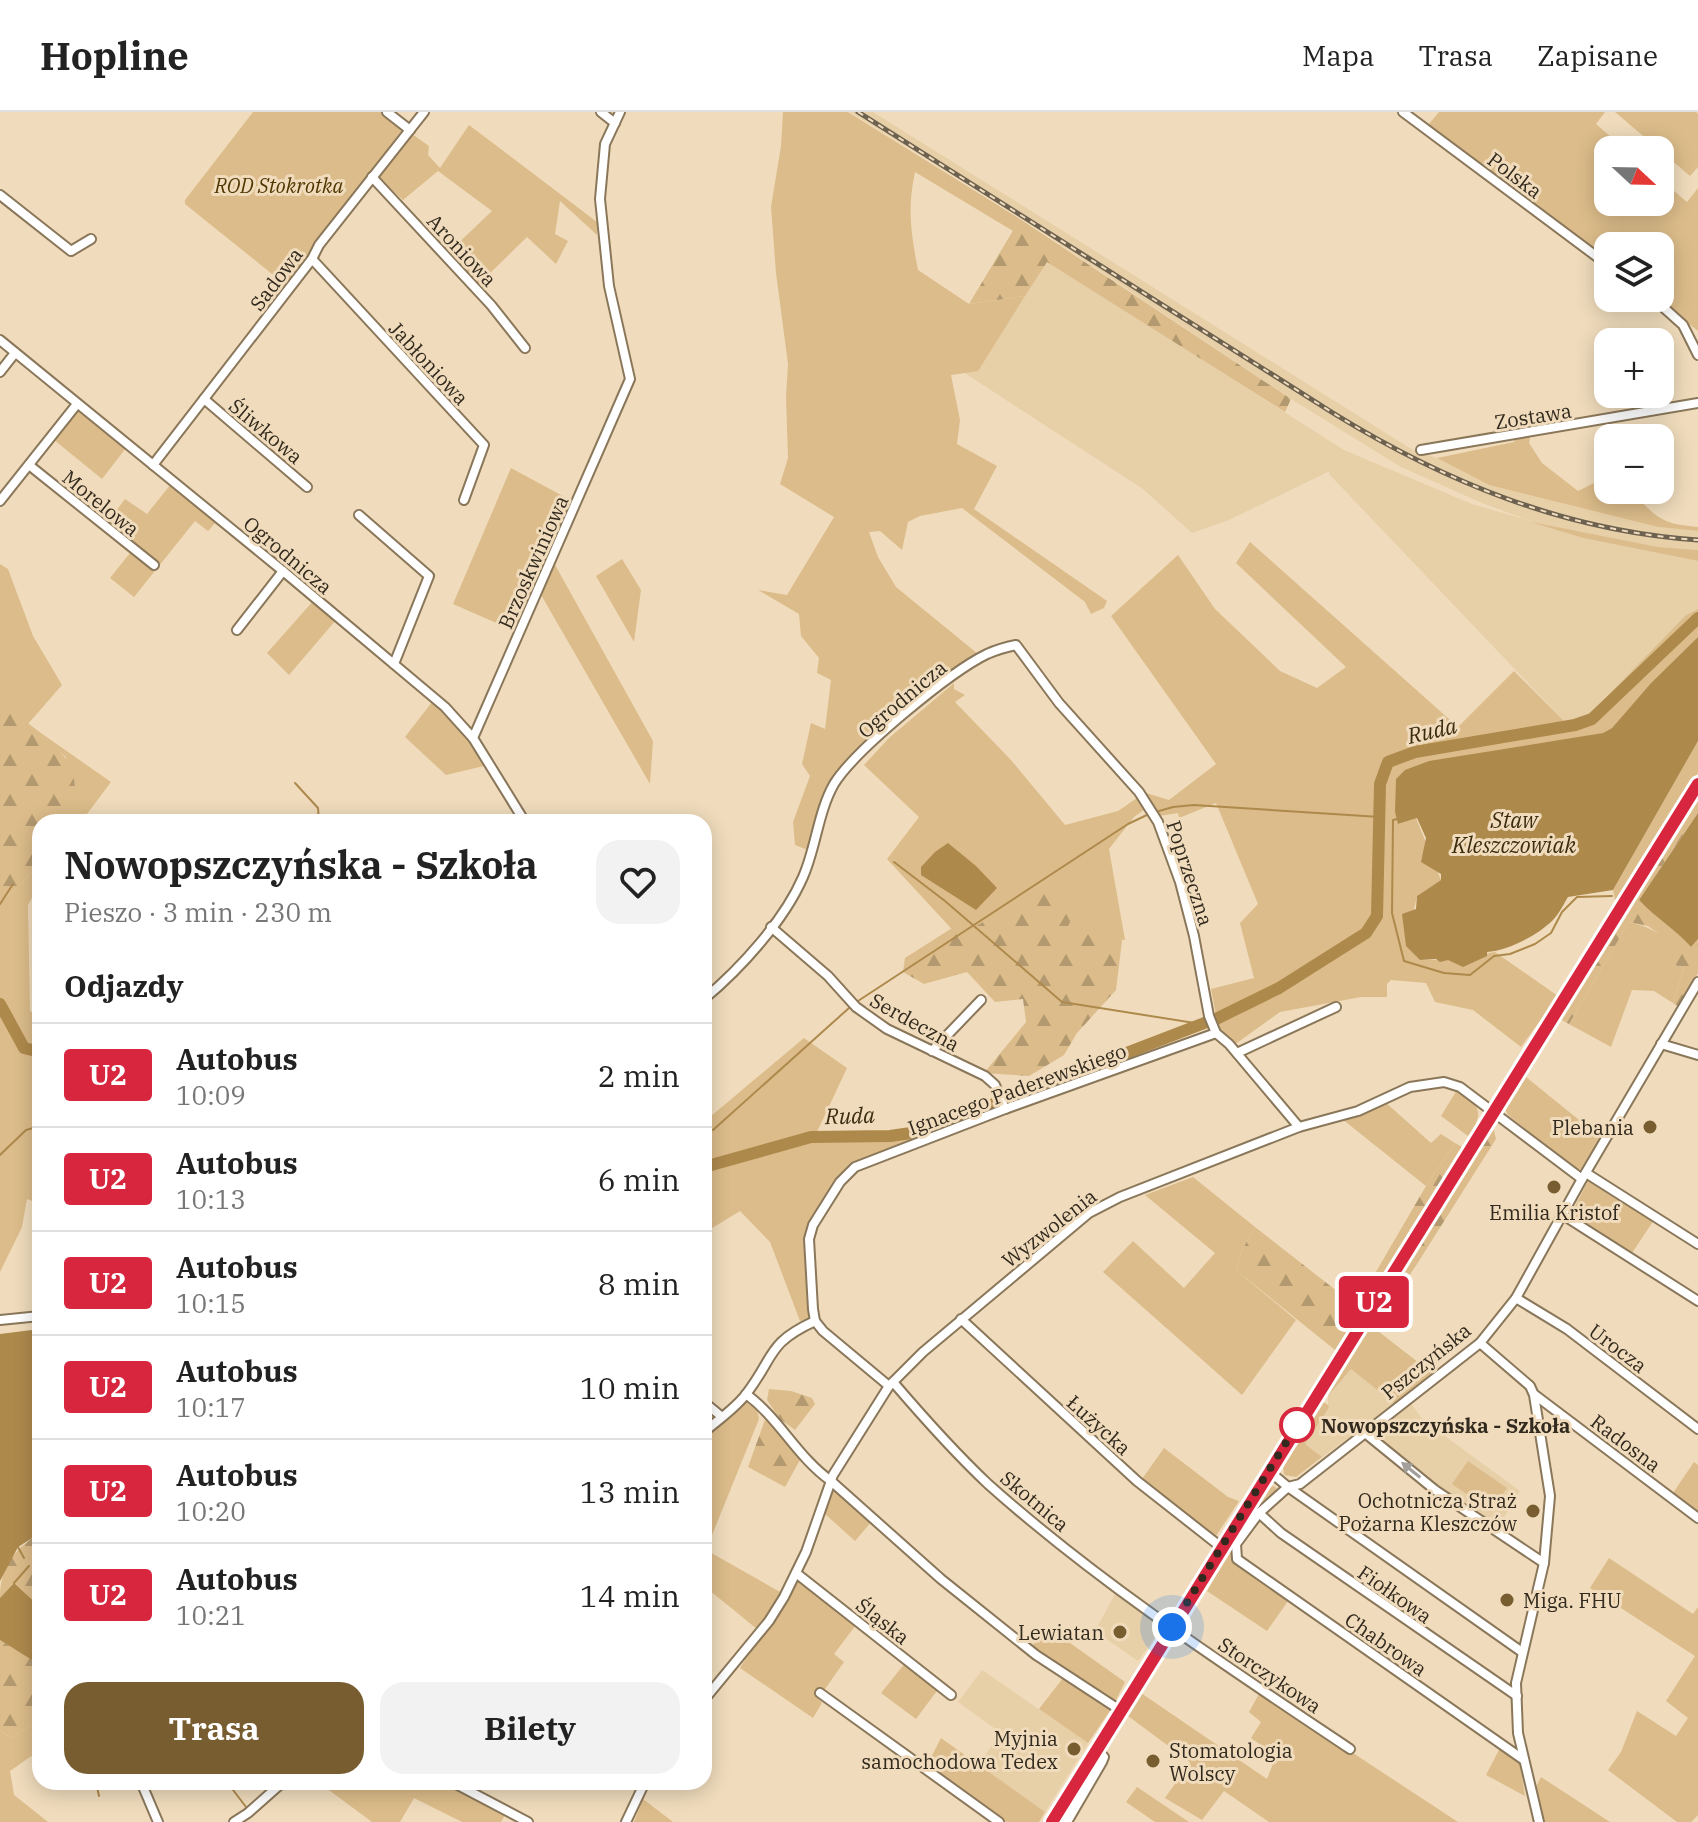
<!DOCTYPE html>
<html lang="pl">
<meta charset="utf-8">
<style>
body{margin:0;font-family:"IBM Plex Serif",serif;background:#f2f2f2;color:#222;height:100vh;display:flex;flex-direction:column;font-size:30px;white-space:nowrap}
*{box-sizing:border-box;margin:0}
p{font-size:26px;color:#767676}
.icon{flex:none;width:44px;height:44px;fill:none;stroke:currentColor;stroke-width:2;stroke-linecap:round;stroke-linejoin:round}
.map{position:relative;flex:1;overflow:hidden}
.panel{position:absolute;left:32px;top:702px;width:680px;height:976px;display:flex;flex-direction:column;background:#fff;border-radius:24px;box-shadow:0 4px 20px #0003}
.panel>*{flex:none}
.badge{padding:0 16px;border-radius:6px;font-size:28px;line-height:52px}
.needle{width:52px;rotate:112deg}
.buttons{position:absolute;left:1594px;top:24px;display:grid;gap:16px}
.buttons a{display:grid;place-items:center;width:80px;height:80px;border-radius:16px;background:#fff;box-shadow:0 4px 20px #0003;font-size:40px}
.you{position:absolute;width:40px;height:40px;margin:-20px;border:6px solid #fff;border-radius:50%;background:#1a73e8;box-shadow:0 0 0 12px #1a73e833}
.map>.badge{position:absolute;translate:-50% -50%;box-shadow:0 0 0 4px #fff}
h2{padding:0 32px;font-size:30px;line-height:72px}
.round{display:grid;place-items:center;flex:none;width:84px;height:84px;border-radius:24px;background:#f2f2f2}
.headline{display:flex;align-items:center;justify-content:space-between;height:136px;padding:0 32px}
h1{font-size:38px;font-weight:800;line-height:60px}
.primary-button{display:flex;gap:16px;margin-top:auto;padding:16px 32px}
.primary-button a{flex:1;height:92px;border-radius:24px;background:#785d30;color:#fff;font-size:32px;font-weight:800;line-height:92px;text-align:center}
.primary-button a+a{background:#f2f2f2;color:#222}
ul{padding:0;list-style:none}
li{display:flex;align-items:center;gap:24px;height:104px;padding:0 32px;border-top:2px solid #e0e0e0}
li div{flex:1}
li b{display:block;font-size:30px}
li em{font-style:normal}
li .badge{min-width:88px;font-weight:700;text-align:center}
header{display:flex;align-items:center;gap:48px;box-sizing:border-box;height:112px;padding:0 40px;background:#fff;border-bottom:2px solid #e0e0e0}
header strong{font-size:38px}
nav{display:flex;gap:44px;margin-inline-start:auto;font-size:28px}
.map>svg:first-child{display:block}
.built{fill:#e7cfa8}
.green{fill:#dcbc8a}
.forest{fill:url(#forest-firs)}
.water{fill:#ae894c}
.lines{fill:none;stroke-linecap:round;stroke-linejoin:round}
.stream{stroke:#ae894c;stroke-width:2}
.river{stroke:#ae894c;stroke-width:12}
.minor-casing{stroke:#8a775a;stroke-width:12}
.secondary-casing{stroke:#8a775a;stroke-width:15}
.minor{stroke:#fff;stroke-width:8}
.secondary{stroke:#fff;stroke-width:11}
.rail-casing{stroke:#6d614f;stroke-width:5}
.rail{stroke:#f0dcbc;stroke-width:2;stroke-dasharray:6;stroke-linecap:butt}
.oneway{fill:#a39f9a}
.line-casing{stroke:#fff;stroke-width:18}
.line{stroke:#d7263d;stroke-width:12}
.walk{stroke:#322a1e;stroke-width:8;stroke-dasharray:0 14.4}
.poi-dot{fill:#785d30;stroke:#f0dcbc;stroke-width:3}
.stop-dot{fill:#fff;stroke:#d7263d;stroke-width:4}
.labels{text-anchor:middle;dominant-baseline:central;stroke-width:6;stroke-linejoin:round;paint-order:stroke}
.street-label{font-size:20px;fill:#322a1e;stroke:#f0dcbc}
.park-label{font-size:20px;font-style:italic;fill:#503602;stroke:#f0dcbc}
.poi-label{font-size:20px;fill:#322a1e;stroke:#f0dcbc;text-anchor:end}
.stop-label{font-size:20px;font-weight:bold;fill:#322a1e;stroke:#f0dcbc;text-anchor:start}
.water-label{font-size:22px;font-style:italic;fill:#3b2b0f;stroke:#f0dcbc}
</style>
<header>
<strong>Hopline</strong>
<nav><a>Mapa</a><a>Trasa</a><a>Zapisane</a></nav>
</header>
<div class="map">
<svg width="1698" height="1710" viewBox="0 0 1698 1710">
<defs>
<pattern id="forest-firs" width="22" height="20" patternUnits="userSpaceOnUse" patternTransform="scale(2)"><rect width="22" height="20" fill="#dcbc8a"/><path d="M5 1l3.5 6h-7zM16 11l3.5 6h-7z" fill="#b39970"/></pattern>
</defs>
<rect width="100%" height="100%" fill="#f0dcbc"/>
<g class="built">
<path d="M850,0H873L1413,338L1437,346L1489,373L1658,415L1698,419V438L1658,435L1542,413L1583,426L1698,449V497L1686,503L1588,604L1566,611L1329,362L1330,359L1229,408L1192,421L1143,377L963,260L978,258L1047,149L1344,338L1472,392L1531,409L1482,391L1401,355L1291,287L1000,92Z"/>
<path d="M1351,1257L1395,1292L1322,1345L1305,1332L1328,1297V1284Z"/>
<path d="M1410,1290L1423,1308L1520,1379L1497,1417L1414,1359L1370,1322Z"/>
<path d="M1116,1480L1163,1514L1138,1549L1095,1519Z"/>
<path d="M982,1558L1088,1631L1045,1700L978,1653L1001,1621L958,1590Z"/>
</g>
<g class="green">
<path d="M253,0H383L398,13L401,19L287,174L185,92V88Z"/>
<path d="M783,0H848L1020,107L1013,119L915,60C907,97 911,121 918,158L969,192L1025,184L978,259L951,263L960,308L957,332L997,354L974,397L1107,489L1104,496L1091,502L1085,490L962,396L920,404L908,410L902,438L880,419L869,420L878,445L896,475L978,542C936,575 849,633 826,678C817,696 814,719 808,738L795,733L793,710L810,664L802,652L811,611L825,617L831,568L817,561L819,546L801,524L799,502L758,478L787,483L834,405L780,372L788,346L786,285L788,252L776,161L771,95L781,34Z"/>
<path d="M1439,0H1605L1596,12L1626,38H1608V90H1660V67L1687,90L1698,76V219L1656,186H1660V134H1608V149L1428,13Z"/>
<path d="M1615,0H1696L1698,2V55L1690,64Z"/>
<path d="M469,13L597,110V123L560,89L555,122L568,129L556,152L527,125L479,172L449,140L492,99L438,59L403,88L377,64L412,22L429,34L428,43L440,56Z"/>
<path d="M79,298L126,336L102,367L53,327Z"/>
<path d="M1530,325L1529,331L1542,351L1578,379L1608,364V378H1628L1632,388H1640C1660,410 1669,412 1698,415V419L1658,415L1489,373L1437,346L1514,330L1515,326Z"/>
<path d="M511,356L572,389L517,520L453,492Z"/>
<path d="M171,372L217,409L208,419L195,409L134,485L110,466L130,441L102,418L125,387L147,402Z"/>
<path d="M1531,410L1658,435L1698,438V449L1583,426Z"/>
<path d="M1250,430L1458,615L1514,559L1566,611L1588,604L1686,503L1698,497V525L1651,571L1612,616L1603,621L1578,626L1536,632L1395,700L1399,712L1416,706L1441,768L1417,784L1406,833L1420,848H1448L1495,840L1558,884L1521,935L1473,898L1435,890L1426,871L1391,868L1387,872V885H1361L1280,900L1234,933L1219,919L1211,877L1254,866L1240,811L1258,792L1216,691L1179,706L1178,701L1159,704L1146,681L1169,688L1216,652L1111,504L1178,443L1215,497L1280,559L1317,576L1346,555L1236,451Z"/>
<path d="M622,447L641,478L634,530L596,464Z"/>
<path d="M554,451L653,629L650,672L540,481Z"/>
<path d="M0,452L8,457L33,524L62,573L28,612L111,670L81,710H73L75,703L66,645L0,590Z"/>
<path d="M314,488L336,508L289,563L267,541Z"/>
<path d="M954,571V577L965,583L955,590L1011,648L1065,713L1118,699L1137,686L1145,697L1134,705L1109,737L1125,828L1061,823L1049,767L960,826L887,747L919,705L864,653L889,626Z"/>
<path d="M432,590L465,625L484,654L446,663L405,625Z"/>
<path d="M1698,629V661L1616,792L1613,778Z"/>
<path d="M40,751V771L28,793L30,899L40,905V1092L27,1087L22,1115L0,1160V789L12,781Z"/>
<path d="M1629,810C1647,814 1660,821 1674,833V853L1684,855L1673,891L1654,879L1632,878L1611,935L1569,912Z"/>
<path d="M804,926L847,956L817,1020L902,1019L1000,996L865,1046L852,1053L806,1121L805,1155L811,1206L800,1209L770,1130L740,1099L704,1121V1010Z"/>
<path d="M1526,965L1600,1025L1584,1057H1576L1508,1003L1505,997Z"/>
<path d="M1457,978C1480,994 1485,1000 1468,1024L1441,1004Z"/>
<path d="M1385,990L1431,1031L1441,1022L1455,1031L1426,1074L1342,1007Z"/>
<path d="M1193,1065L1255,1115L1242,1138L1236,1158L1296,1208L1242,1283L1103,1160L1133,1129L1184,1176L1215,1141L1145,1083Z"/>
<path d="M1592,1067L1654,1108L1632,1141L1571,1102L1588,1069Z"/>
<path d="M1407,1147L1417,1152L1374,1216L1432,1261L1395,1292L1351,1257L1328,1284L1325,1281Z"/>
<path d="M1321,1288L1329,1294L1328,1297L1305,1332L1322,1345L1296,1365L1284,1363L1283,1352L1310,1314Z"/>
<path d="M746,1289L757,1298L759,1307L706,1438L782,1481L771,1500L757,1517L704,1474V1337L712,1327L708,1324L720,1309Z"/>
<path d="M1164,1336L1228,1385L1239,1389L1214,1427L1142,1367Z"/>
<path d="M1468,1349L1507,1376L1491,1399L1452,1372Z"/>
<path d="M1694,1350L1698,1353V1400L1673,1381Z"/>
<path d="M832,1374L872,1409L855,1429L824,1401Z"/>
<path d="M1274,1374L1278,1378L1276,1383L1235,1428L1232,1445L1288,1489L1267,1519L1207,1479L1267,1376Z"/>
<path d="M1609,1446L1693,1502L1698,1495V1703L1691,1710H1677L1608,1658L1621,1640L1637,1599L1676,1624L1688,1606L1666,1589L1695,1544L1590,1476Z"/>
<path d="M797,1466L856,1513L834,1542L844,1550L818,1587L822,1591L813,1606L740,1556Z"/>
<path d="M1046,1514L1125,1570L1114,1592L1031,1536Z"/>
<path d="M906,1550L939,1576L916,1607L881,1581Z"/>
<path d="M1063,1566L1111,1597L1088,1631L1039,1597Z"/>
<path d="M1260,1580L1458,1710H1269L1224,1679L1202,1708L1165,1686L1190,1650L1128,1604L1141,1581L1267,1667L1276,1644L1251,1626L1261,1610L1249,1600Z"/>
<path d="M40,1607V1638L10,1659L14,1683L48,1710H0V1618L11,1626Z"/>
<path d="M941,1626L1045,1700L1039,1710H1006L961,1677L955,1679L926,1655Z"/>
<path d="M1500,1636L1520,1650L1525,1684L1486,1663Z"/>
<path d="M1541,1665L1610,1710H1540L1532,1682Z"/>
<path d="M318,1670H484L478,1684L505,1703L501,1710H462L414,1686L400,1710H372Z"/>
<path d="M1137,1675L1189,1710H1155L1126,1690Z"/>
<path d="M643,1687L673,1710H634Z"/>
</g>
<g class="forest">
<path d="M1020,107L1291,287L1285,300L1047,150L1025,184L969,192Z"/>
<path d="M0,590C21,606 46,623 63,643C77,658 78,691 73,710H40V751L12,781L0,789Z"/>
<path d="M1698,680V701L1639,788C1656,805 1675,816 1691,835L1698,827V861L1679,895L1673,891L1684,855L1674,853V833L1648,814L1629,810L1569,912L1556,905Z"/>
<path d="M1049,767L1079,792L1064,822L1118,823L1122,829L1116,878L1077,921L1064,943L1029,964L984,961L1026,910L1023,887L995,890L967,860L924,872L903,860L905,846L952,816L960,825Z"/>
<path d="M1493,1014L1496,1027L1417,1152L1407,1147Z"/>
<path d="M1455,1031L1462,1035L1335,1238L1236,1158L1242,1138L1255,1115L1356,1194L1426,1074Z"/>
<path d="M769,1277L791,1279L812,1286L815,1292L795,1318L780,1307L767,1288Z"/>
<path d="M766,1305L775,1313L800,1348L785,1375L748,1355Z"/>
<path d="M40,1421V1518L35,1509L39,1494L14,1471L0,1486C0,1454 15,1437 40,1421Z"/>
<path d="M0,1528L31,1547L37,1546L40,1553V1607L11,1626L0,1618Z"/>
</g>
<g class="water">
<path d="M1698,525V629L1613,778L1568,785C1563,793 1559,802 1553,808C1538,823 1508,839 1487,840V844L1463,855L1448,848L1440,850L1436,847L1420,848L1406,834L1402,802L1416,797L1417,784L1441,768V762L1421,750L1426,726L1417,706L1398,712L1395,700L1396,667L1405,658L1429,649L1603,621L1612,616L1651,571Z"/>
<path d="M1698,701V827L1691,835C1675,817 1656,806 1639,788Z"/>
<path d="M948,731L976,754L997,776L976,798L921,763V755L935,740Z"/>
<path d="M40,1217V1421L18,1435L0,1469V1222Z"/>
<path d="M14,1471L39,1494L35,1509L40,1518V1545L32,1548L0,1528V1486Z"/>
</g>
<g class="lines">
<g class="stream">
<path d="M295,671L318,696L319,710"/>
<path d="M1159,699L1173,695L1194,693L1380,705"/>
<path d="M1397,707L1393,708L1392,801L1404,849L1444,861L1470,863L1494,844L1510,842L1535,832L1551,821L1562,800L1577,785L1612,784"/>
<path d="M894,750L945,789L1062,890L1201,912"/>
<path d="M0,792L13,772"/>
<path d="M858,889L1128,712L1149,702"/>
<path d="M713,1018L849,896"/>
<path d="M0,1043L26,1018L40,1014"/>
<path d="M18,1435L24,1446"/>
<path d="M14,1471L29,1454"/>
<path d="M96,1670L99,1684"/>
<path d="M227,1670L246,1695"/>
</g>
<g class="river">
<path d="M0,892L24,936L40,940"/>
<path d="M1214,908L1279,876L1366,821L1377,804L1380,672L1388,650L1415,640L1575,613L1592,607L1698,506"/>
<path d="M1007,987L1207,910"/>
<path d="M704,1055L811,1025L890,1024L918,1020L996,991"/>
</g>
<defs>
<g id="minor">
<path d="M387,0L410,18"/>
<path d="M601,0L615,11"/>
<path d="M1403,0L1608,153"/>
<path d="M372,65L491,193L525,236"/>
<path d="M0,83L71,139L91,127"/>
<path d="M312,147L484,333L464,388"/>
<path d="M1653,186L1683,213L1698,243"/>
<path d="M0,228L283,459L445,595L473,626L525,710"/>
<path d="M0,260L15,241"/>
<path d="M204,287L307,375"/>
<path d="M1421,338L1698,291"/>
<path d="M29,353L154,453"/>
<path d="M153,353L312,147L319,133L424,0"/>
<path d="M0,389L77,292"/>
<path d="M359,403L429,464L394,552"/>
<path d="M237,518L283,459"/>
<path d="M473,626L630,267L609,174L600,87L605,32L620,0"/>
<path d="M771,815L828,864L856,895L887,917L985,964L995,973L1005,997"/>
<path d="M704,887C740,857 784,809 803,765C816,736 818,700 834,672C855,638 950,560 987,542C996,538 1006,535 1016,533L1059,591L1139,680L1158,710L1180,770L1194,824L1209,904L1216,921L1229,932L1299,1015"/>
<path d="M1661,932L1698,943"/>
<path d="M932,939L981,888"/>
<path d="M1237,941L1336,895"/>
<path d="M1586,1061L1698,1132"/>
<path d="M1563,1103L1698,1189"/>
<path d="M1516,1186L1567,1217L1698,1317"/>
<path d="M961,1207L1137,1369L1221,1435"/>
<path d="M0,1208L40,1204"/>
<path d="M1480,1231L1530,1274L1534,1283L1550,1384L1544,1451L1516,1571L1518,1621L1539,1710"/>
<path d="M893,1270C923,1305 954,1340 988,1372C1099,1471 1226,1554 1350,1637"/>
<path d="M889,1274L823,1219L815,1209L813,1197L809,1127L813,1113L840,1070L855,1055L1005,997L1216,921"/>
<path d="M746,1282C780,1307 797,1345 831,1369L941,1467L1036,1543L1120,1598"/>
<path d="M1535,1283L1698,1406"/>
<path d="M704,1290L722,1305"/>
<path d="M704,1320C718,1308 736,1296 747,1281C775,1244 767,1231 815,1209"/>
<path d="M1365,1321L1435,1378L1544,1451"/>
<path d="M1269,1359L1288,1375L1300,1372L1480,1231L1516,1186L1582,1067L1698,870"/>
<path d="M1259,1401L1281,1421L1517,1584"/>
<path d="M796,1461L951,1583"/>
<path d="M1522,1540L1288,1375L1259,1401L1236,1432L1237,1447L1524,1648"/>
<path d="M820,1581L999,1710"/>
<path d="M704,1588L769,1509L784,1485L806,1440L833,1363L889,1274L923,1240L1089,1101L1120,1085L1299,1015L1358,999L1410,975L1444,970L1460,975L1582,1067"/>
<path d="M141,1670L158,1710"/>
<path d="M452,1670L528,1710"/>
<path d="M234,1710L248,1701L283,1670"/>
<path d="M626,1710L645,1670"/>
<path d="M1067,1710L1102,1650L1104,1645L1096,1637"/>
</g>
<path id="secondary" d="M1052,1710L1698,672"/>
</defs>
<use href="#minor" class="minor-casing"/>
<use href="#secondary" class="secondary-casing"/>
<use href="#minor" class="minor"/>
<use href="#secondary" class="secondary"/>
<defs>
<path id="rail" d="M858,0L1333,301C1445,370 1565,419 1698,428"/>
</defs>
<use href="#rail" class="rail-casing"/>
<use href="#rail" class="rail"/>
</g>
<defs><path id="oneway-solid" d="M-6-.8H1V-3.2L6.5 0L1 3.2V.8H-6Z" transform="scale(2)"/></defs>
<use class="oneway" href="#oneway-solid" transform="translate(1411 1358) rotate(-141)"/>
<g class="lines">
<defs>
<path id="line" d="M1052,1710L1698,672"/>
</defs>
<use href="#line" class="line-casing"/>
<use href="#line" class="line"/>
<path class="walk" d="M1172,1515L1297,1313"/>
</g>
<g class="poi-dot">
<circle cx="1650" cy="1015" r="8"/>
<circle cx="1554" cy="1075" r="8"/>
<circle cx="1533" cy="1399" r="8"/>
<circle cx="1507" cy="1488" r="8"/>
<circle cx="1120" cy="1520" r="8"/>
<circle cx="1074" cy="1637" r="8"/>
<circle cx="1153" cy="1649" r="8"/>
</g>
<circle class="stop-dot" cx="1297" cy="1313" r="16"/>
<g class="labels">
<g class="street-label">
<text transform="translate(1515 63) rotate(37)">Polska</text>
<text transform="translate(462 138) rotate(47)">Aroniowa</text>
<text transform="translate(276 167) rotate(-53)">Sadowa</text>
<text transform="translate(429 251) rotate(47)">Jabłoniowa</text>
<text transform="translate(1533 304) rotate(-9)">Zostawa</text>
<text transform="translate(266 319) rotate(40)">Śliwkowa</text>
<text transform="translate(101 391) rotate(39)">Morelowa</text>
<text transform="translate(288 443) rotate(40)">Ogrodnicza</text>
<text transform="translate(533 450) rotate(-66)">Brzoskwiniowa</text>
<text transform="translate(902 587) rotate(-40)">Ogrodnicza</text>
<text transform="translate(1190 761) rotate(72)">Poprzeczna</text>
<text transform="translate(915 910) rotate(29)">Serdeczna</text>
<text transform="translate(1017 977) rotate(-20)">Ignacego Paderewskiego</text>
<text transform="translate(1049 1116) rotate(-38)">Wyzwolenia</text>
<text transform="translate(1618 1236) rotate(37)">Urocza</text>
<text transform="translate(1426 1249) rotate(-39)">Pszczyńska</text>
<text transform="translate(1099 1313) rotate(42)">Łużycka</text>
<text transform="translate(1626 1331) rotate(37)">Radosna</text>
<text transform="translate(1035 1389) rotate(40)">Skotnica</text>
<text transform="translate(1395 1482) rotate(35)">Fiołkowa</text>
<text transform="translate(883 1509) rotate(38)">Śląska</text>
<text transform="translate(1386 1532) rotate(35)">Chabrowa</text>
<text transform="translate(1270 1563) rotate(34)">Storczykowa</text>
</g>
<g class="park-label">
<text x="279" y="73">ROD Stokrotka</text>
</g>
<g class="poi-label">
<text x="1634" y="1015">Plebania</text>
<text x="1554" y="1100" text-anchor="middle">Emilia Kristof</text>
<text x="1517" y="1388">Ochotnicza Straż<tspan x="1517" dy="23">Pożarna Kleszczów</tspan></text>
<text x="1523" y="1488" text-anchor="start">Miga. FHU</text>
<text x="1104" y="1520">Lewiatan</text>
<text x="1058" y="1626">Myjnia<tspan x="1058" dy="23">samochodowa Tedex</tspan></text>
<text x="1169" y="1638" text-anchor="start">Stomatologia<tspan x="1169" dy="23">Wolscy</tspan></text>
</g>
<g class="stop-label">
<text x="1321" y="1313">Nowopszczyńska - Szkoła</text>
</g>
<g class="water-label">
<text transform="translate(1432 618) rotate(-13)">Ruda</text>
<text x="1514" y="707">Staw<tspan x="1514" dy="25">Kleszczowiak</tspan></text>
<text transform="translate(850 1003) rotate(-2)">Ruda</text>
</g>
</g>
</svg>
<div class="buttons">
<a><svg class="needle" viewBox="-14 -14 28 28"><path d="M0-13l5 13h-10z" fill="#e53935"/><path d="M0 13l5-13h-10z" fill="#767676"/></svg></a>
<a><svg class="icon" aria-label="layers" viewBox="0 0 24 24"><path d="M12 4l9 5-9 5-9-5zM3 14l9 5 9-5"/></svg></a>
<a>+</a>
<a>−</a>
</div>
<div class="you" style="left:1172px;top:1515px"></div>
<b class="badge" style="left:1374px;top:1190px;background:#d7263d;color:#fff">U2</b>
<section class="panel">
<div class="headline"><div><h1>Nowopszczyńska - Szkoła</h1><p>Pieszo · 3 min · 230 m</p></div><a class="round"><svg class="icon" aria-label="heart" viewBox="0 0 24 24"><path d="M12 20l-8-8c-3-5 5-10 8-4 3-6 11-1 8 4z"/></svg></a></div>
<h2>Odjazdy</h2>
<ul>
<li><span class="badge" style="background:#d7263d;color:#fff">U2</span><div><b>Autobus</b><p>10:09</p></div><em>2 min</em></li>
<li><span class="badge" style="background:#d7263d;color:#fff">U2</span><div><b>Autobus</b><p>10:13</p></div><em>6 min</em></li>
<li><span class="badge" style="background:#d7263d;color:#fff">U2</span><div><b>Autobus</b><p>10:15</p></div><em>8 min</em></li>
<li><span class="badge" style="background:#d7263d;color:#fff">U2</span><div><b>Autobus</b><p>10:17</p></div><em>10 min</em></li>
<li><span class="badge" style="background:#d7263d;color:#fff">U2</span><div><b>Autobus</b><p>10:20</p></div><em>13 min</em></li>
<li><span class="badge" style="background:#d7263d;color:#fff">U2</span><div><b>Autobus</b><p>10:21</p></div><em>14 min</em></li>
</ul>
<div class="primary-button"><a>Trasa</a><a>Bilety</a></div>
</section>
</div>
